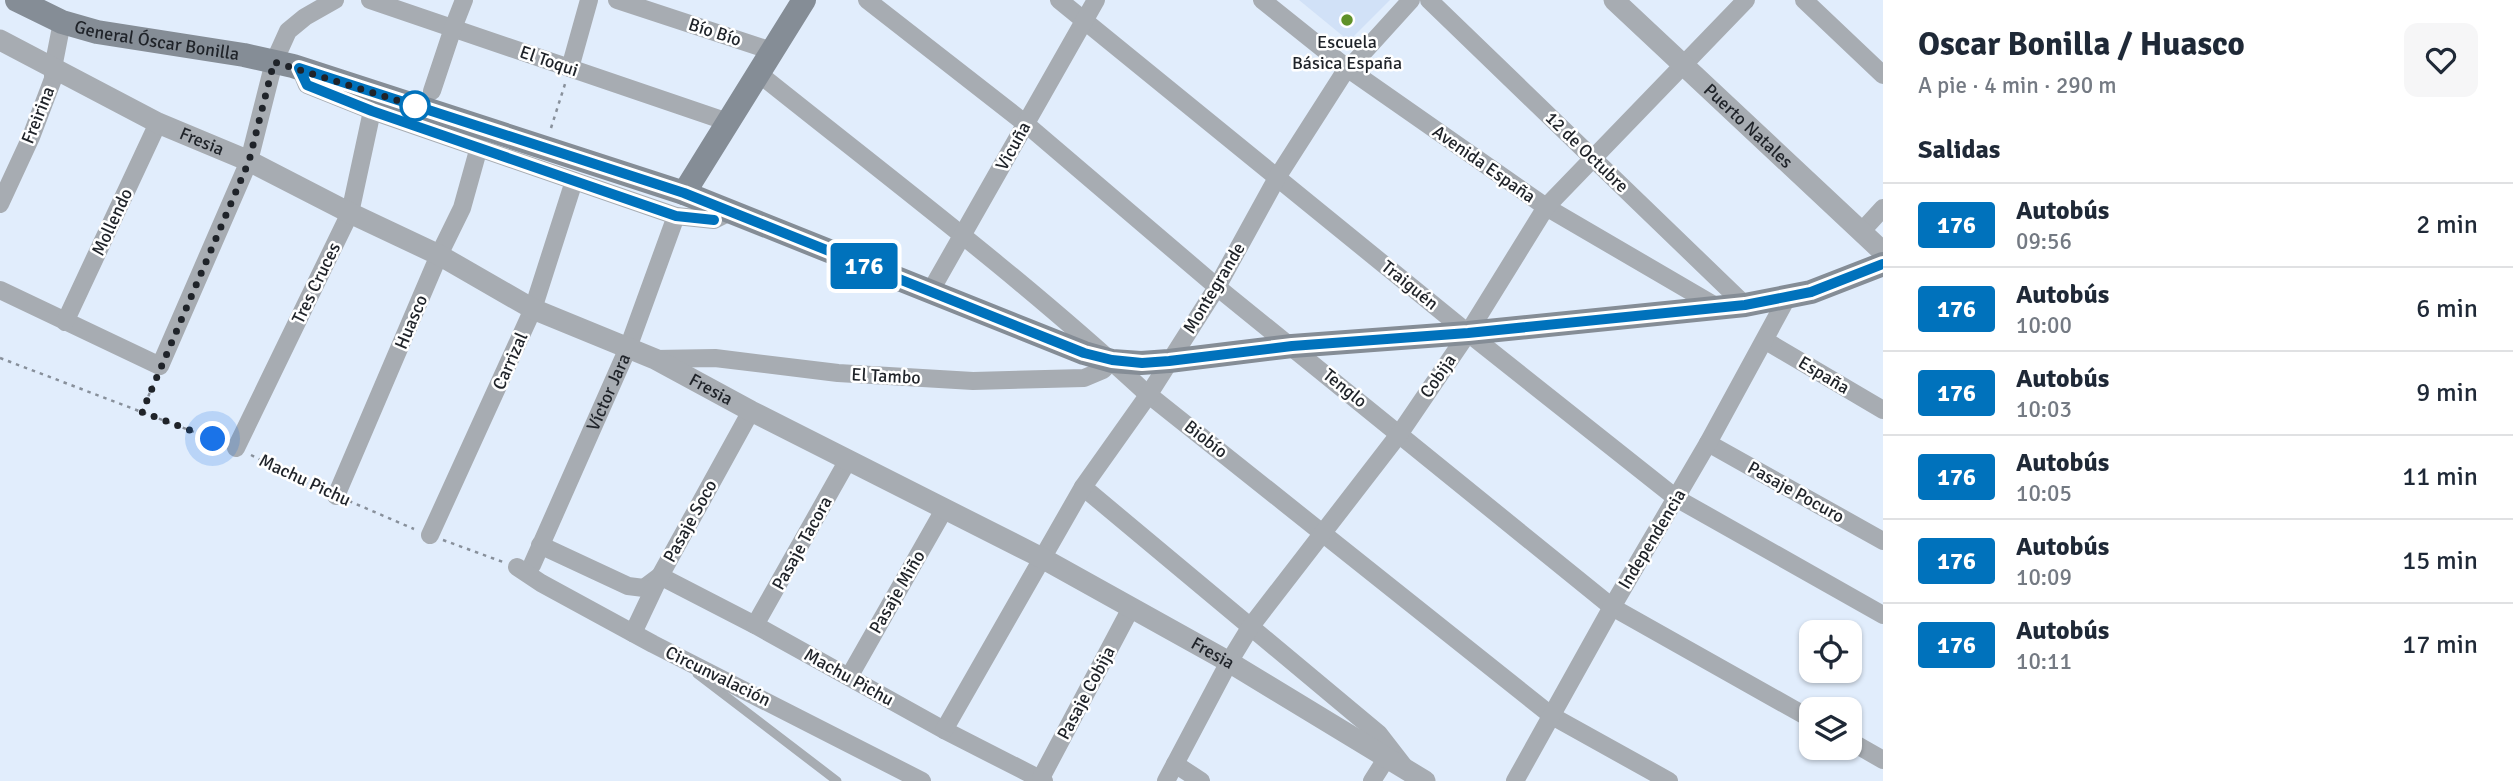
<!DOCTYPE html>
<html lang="es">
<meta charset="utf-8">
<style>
body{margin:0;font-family:Signika,sans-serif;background:#f6f6f7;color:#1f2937;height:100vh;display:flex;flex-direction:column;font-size:26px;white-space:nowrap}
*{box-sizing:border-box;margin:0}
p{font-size:23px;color:#747a83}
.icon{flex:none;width:38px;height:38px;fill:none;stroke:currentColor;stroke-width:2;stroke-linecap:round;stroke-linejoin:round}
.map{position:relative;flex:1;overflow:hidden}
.panel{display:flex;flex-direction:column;background:#fff;width:630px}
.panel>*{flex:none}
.badge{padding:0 14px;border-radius:5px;font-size:24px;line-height:46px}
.tools{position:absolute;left:1799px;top:620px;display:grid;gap:14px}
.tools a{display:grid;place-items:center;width:63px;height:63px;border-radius:14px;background:#fff;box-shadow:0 2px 5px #0004;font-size:35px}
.you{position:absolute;width:35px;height:35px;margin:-18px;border:5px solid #fff;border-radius:50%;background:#1a73e8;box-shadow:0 0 0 10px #1a73e833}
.map>.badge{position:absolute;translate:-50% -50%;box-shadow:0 0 0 4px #fff}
h2{padding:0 35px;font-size:26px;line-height:63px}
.round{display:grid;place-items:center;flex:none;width:74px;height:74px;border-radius:14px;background:#f6f6f7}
.headline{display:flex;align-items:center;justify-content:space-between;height:119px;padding:0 35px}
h1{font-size:33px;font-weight:700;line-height:52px}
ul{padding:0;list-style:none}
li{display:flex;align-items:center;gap:21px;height:84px;padding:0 35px;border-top:2px solid #e0e1e3}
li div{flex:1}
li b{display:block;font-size:26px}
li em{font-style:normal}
li .badge{min-width:77px;font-weight:700;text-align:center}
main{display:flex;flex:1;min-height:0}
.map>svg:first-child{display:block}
.built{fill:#d1e1f7}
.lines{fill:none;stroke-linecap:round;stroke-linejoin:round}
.path{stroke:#88909b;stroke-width:2.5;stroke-dasharray:3.5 5;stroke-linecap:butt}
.service{stroke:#a7acb2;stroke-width:9}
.minor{stroke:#a7acb2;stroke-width:18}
.tertiary{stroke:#a7acb2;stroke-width:21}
.secondary{stroke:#858d96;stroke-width:24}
.line-casing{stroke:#fff;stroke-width:16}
.line{stroke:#0072bc;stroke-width:10}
.walk{stroke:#1f2329;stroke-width:7;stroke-dasharray:0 12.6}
.poi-dot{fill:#5f9129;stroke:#fff;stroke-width:2.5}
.stop-dot{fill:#fff;stroke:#0072bc;stroke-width:3.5}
.labels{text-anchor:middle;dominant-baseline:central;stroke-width:5;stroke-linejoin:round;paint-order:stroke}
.street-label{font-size:18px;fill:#1f2329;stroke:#fff}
.poi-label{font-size:18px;fill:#1f2329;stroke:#fff}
</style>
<main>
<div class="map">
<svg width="1883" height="781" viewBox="0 0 1883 781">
<rect width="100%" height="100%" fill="#e1edfc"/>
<path class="built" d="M1299,0H1390L1349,41Z"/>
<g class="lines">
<g class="path">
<path d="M551,128L565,84"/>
<path d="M0,358L223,443"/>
<path d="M142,412L155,380"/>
<path d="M251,455L320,490"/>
<path d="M349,501L414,529"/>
<path d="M443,540L503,562"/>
</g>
<path class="service" d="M697,674L837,781"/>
<g class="minor">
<path d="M370,0L728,122"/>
<path d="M617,0L772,51"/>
<path d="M867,0L1026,124L1217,287L1612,607L1811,719"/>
<path d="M1059,0L1468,333L1676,498L1883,615"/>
<path d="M1262,0L1347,68L1546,207L1719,308"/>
<path d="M1429,0L1745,305"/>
<path d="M1804,0L1883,75"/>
<path d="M300,68L307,85L372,111L676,216L714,220L730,212"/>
<path d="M570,68L589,0"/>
<path d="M758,73C888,177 1022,278 1144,391L1552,716L1669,781"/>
<path d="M432,91L453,28L464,0"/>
<path d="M0,204L31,137L53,79V68L62,22"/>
<path d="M1861,232L1883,208"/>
<path d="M0,290L160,366L249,161L274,62L288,31L305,17L335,0"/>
<path d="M930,292L1096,0"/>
<path d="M65,322L158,123"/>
<path d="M1766,341L1883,410"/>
<path d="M655,359L715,358L838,373L973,381L1084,378L1103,370L1112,361"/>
<path d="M1708,443L1883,541"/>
<path d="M236,448L350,213L372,111"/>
<path d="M1083,487L1379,734L1403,765"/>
<path d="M336,496L439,255L462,208L479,147"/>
<path d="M430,535L533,309L574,181"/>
<path d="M540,545L628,586L644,588L660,576L755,625L944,730L1044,781"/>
<path id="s1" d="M532,565L628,348L676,216"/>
<path d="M517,567L541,583L653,644L922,781"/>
<path d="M755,625L848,460"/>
<path d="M633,633L660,576L751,411"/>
<path d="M849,677L945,508"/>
<path d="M944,730L1083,487L1149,394L1217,287L1278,176L1342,76L1411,0"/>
<path d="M1850,741L1883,760"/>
<path d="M1175,764L1201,781"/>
<path d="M1041,778L1131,608"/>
<path d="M1166,781L1229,662L1251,626L1400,433L1468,333L1546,207L1746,0"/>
<path d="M1372,781L1386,759"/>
<path d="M1515,781L1612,607L1708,443L1787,298"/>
</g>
<g class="tertiary">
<path id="s2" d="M1614,0L1883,252"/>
<path id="s3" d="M0,40L158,123L249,161L350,213L439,255L533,309L655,359L751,411L1042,558L1229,662L1425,781"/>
</g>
<g class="secondary">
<path id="s4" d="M17,0L62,22L97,32L244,55L293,66L684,193L1084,353L1112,361L1141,363L1169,361L1292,346L1468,333L1745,305L1811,292L1883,264"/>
<path d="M684,193L804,0"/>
</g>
</g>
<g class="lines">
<defs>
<path id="line" d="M714,220L676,216L372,111L307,85L299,68L684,193L1084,353L1112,360L1142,363L1169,361L1292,346L1468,333L1745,305L1811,292L1883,264"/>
</defs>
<use href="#line" class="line-casing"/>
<use href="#line" class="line"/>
<path class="walk" d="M213,439L142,412L249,161L274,62L425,109L415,106"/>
</g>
<circle class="poi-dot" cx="1347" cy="20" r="7"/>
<circle class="stop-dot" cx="415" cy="106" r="14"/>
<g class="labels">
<g class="street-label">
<text transform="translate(715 32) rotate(18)">Bío Bío</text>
<text stroke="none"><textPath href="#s4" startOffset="147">General Óscar Bonilla</textPath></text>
<text transform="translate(549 61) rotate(19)">El Toqui</text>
<text transform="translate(38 115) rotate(-68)">Freirina</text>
<text stroke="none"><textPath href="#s2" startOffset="184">Puerto Natales</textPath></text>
<text stroke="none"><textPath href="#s3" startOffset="226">Fresia</textPath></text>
<text transform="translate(1013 146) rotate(-61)">Vicuña</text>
<text transform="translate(1587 152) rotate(44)">12 de Octubre</text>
<text transform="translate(1484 164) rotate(35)">Avenida España</text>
<text transform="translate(112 222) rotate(-65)">Mollendo</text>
<text transform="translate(316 283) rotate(-64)">Tres Cruces</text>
<text transform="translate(1410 285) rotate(39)">Traiguén</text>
<text transform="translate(1214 288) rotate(-59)">Montegrande</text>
<text transform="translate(411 322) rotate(-67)">Huasco</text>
<text transform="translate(510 361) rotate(-66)">Carrizal</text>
<text transform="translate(1824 375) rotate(31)">España</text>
<text transform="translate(886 376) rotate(3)">El Tambo</text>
<text transform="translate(1438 376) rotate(-55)">Cobija</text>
<text transform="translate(1345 388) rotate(39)">Tenglo</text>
<text stroke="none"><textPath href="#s3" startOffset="793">Fresia</textPath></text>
<text stroke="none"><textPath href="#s1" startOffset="189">Víctor Jara</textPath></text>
<text transform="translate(1206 439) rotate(38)">Biobío</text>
<text transform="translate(305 480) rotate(25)">Machu Pichu</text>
<text transform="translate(1796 492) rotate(29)">Pasaje Pocuro</text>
<text transform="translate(690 521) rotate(-61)">Pasaje Soco</text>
<text transform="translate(1652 539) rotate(-59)">Independencia</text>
<text transform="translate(802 543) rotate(-61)">Pasaje Tacora</text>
<text transform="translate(897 592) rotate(-60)">Pasaje Miño</text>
<text stroke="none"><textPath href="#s3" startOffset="1360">Fresia</textPath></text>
<text transform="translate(718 676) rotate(26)">Circunvalación</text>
<text transform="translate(849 677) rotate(29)">Machu Pichu</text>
<text transform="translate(1086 693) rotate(-62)">Pasaje Cobija</text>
</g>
<g class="poi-label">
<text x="1347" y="42">Escuela<tspan x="1347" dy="21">Básica España</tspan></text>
</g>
</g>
</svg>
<div class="tools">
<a><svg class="icon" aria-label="locate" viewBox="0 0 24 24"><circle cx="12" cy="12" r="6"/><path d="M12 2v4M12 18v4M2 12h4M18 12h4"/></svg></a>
<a><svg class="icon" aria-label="layers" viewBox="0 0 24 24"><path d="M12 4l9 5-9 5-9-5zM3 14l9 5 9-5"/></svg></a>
</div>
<div class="you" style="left:213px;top:439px"></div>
<b class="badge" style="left:864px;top:266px;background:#0072bc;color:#fff">176</b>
</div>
<section class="panel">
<div class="headline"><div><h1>Oscar Bonilla / Huasco</h1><p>A pie · 4 min · 290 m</p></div><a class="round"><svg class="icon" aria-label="heart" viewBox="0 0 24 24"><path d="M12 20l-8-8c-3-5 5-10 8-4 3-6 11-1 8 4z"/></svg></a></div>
<h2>Salidas</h2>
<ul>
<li><span class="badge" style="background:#0072bc;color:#fff">176</span><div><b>Autobús</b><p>09:56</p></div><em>2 min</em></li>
<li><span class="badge" style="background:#0072bc;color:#fff">176</span><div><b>Autobús</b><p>10:00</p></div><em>6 min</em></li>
<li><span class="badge" style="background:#0072bc;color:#fff">176</span><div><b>Autobús</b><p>10:03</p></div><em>9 min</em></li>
<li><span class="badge" style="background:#0072bc;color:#fff">176</span><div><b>Autobús</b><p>10:05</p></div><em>11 min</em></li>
<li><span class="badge" style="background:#0072bc;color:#fff">176</span><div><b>Autobús</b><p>10:09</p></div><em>15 min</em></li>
<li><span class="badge" style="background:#0072bc;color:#fff">176</span><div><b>Autobús</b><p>10:11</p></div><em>17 min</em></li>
</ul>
</section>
</main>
